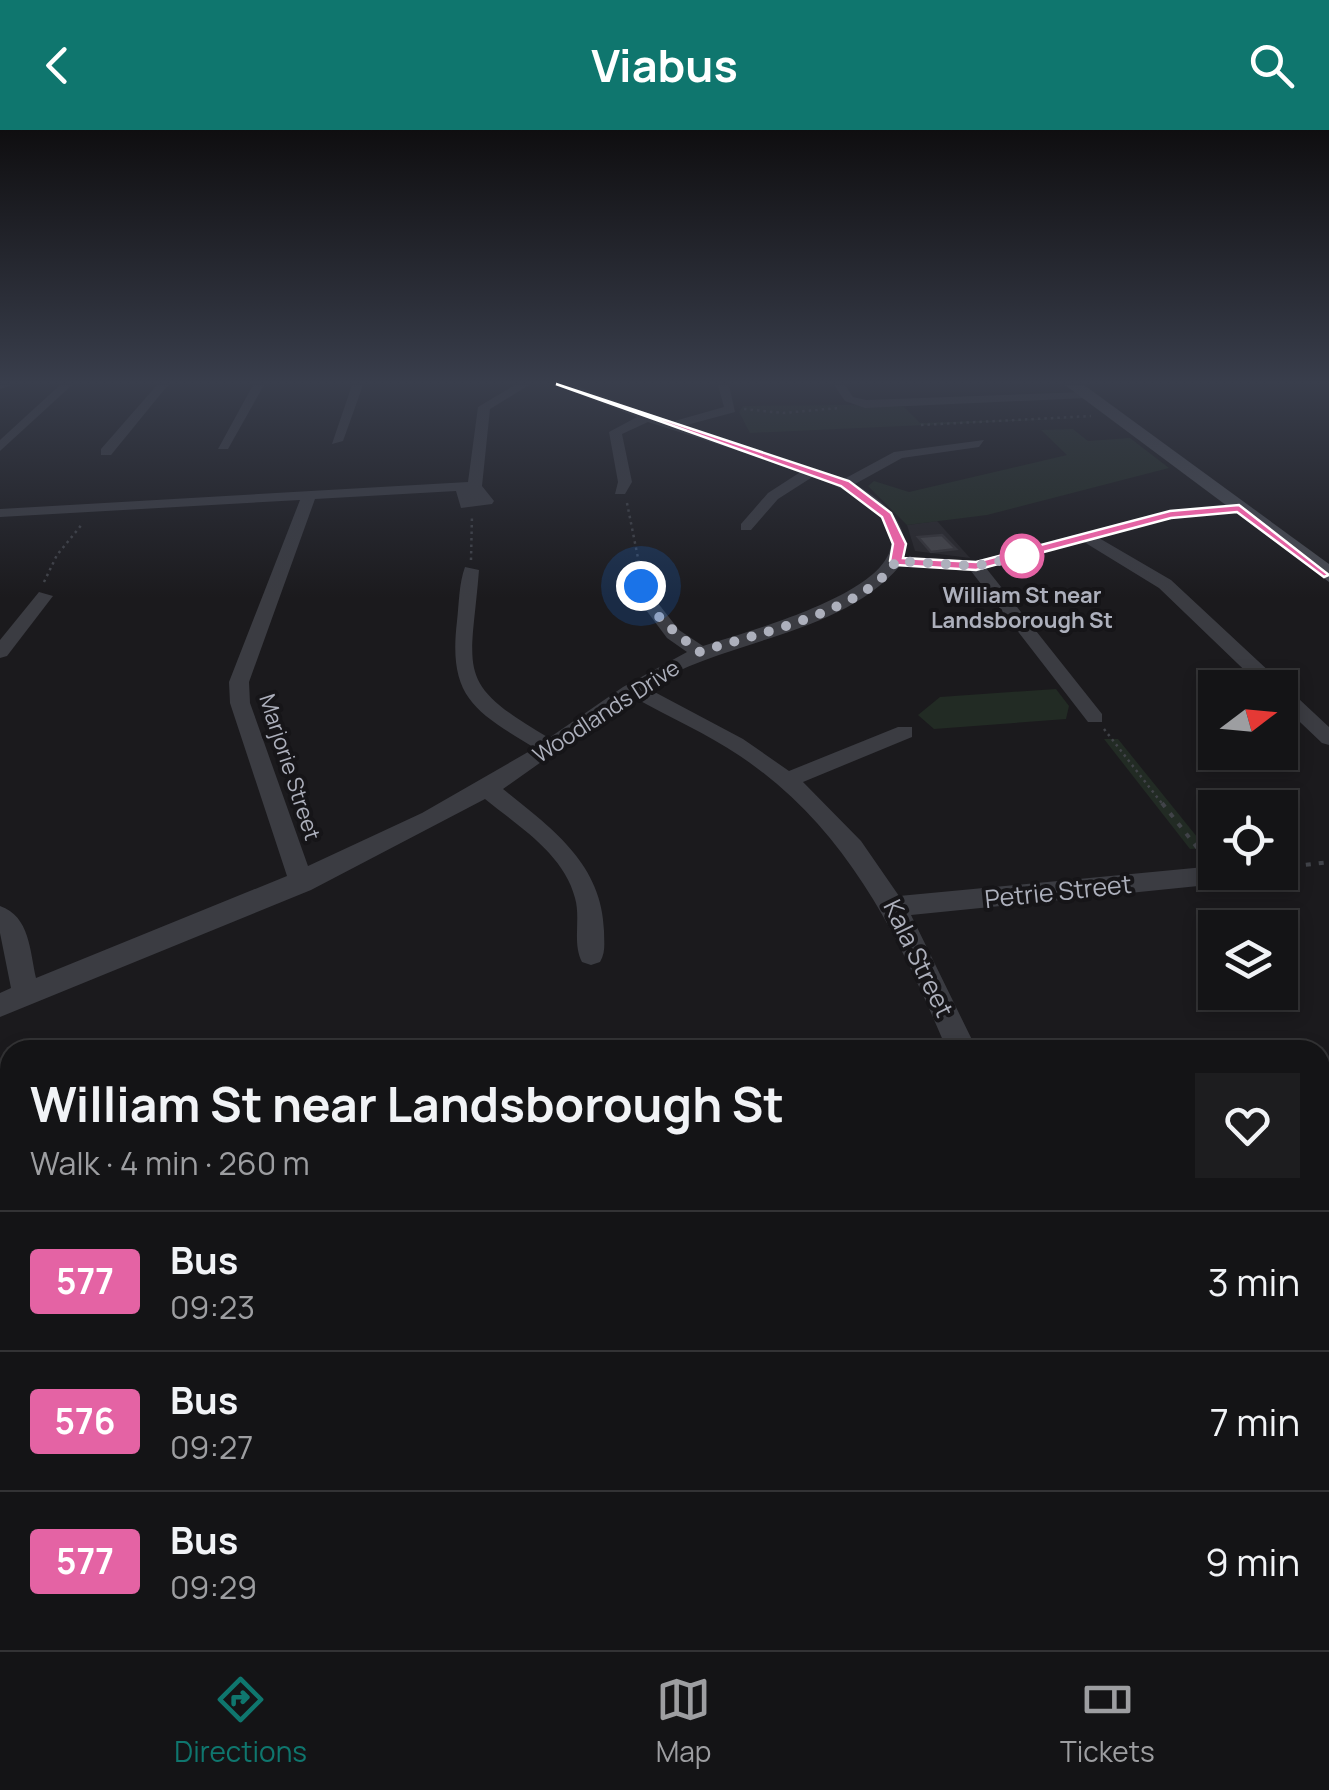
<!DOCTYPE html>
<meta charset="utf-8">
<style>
body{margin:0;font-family:Manrope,sans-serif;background:#1d1d1f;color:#f1f3f6;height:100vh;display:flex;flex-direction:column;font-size:38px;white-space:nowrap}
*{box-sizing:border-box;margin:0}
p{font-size:32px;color:#9d9ea1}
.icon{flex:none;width:55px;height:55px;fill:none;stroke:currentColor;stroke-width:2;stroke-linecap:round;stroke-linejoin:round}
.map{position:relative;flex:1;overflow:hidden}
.drawer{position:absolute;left:0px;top:910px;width:1330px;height:610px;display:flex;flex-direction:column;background:#141416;border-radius:30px 30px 0 0;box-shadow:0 5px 15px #0003,0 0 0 2px #333335}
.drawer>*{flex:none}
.badge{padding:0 20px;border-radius:8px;font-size:35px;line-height:65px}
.needle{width:65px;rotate:74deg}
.controls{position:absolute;left:1198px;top:540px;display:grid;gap:20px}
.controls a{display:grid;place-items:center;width:100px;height:100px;border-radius:0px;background:#141416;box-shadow:0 5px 15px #0003,0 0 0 2px #333335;font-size:50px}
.you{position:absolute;width:50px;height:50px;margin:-25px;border:8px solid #fff;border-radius:50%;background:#1a73e8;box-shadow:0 0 0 15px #1a73e833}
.map>.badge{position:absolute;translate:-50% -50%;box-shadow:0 0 0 5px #fff}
.round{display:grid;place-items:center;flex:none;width:105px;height:105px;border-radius:0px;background:#1d1d1f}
.head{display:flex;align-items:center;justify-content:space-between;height:170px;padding:0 30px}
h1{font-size:48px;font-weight:700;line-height:75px}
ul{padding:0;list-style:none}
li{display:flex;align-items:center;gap:30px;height:140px;padding:0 30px;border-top:2px solid #333335}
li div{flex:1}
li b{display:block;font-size:38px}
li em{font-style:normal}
li .badge{min-width:110px;font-weight:700;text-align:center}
header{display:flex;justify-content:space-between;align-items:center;height:130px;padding:0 30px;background:#0f766e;color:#fff;font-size:45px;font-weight:700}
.dock{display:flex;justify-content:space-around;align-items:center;height:140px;border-top:2px solid #333335;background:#141416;font-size:28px;color:#9d9ea1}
.dock a{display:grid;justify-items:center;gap:5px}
.dock .active{color:#0f766e}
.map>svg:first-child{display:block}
.built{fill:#27262a}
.green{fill:#222b24}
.building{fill:#45454a;stroke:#353439;stroke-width:2.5}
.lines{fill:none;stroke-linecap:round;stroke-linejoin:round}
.path-far1{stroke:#414349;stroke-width:2.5;stroke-dasharray:2.5 4;stroke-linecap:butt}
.path{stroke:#414349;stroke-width:4;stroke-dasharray:5 8;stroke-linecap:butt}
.street{fill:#3b3c42;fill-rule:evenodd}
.secondary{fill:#494b52;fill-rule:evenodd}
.line{fill:#e463a4;stroke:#fff;stroke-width:2.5}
.walk{stroke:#adb0bc;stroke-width:10;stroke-dasharray:0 18}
.stop-dot{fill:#fff;stroke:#e463a4;stroke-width:5}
.labels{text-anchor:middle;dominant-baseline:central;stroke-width:8;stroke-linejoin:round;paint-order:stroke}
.far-stop-label{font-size:22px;font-weight:bold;fill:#adb0bc;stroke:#161518}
.far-street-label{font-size:22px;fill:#adb0bc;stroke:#161518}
.street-label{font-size:25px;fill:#adb0bc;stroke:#161518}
</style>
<header><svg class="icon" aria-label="back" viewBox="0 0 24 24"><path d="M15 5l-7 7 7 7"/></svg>Viabus<svg class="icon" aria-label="search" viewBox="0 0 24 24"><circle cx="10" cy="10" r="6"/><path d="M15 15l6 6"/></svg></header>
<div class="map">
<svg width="1329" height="1520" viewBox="0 0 1329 1520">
<rect width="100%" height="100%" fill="#1b1a1d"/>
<path class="built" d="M937,391L970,428L915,421L907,395Z"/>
<g class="green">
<path d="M848,275L904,277L920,293L1102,287L750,303L739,282L743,276Z"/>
<path d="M1073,299L1088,311L1130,308L1169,338L987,385L907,395L868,356L874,351L909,362L1067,325L1041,300Z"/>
<path d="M1056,559L1069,576L1066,589L934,599L918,585L940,567Z"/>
<path d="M1104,609H1118L1206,718L1190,719Z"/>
</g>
<path class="building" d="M942,405L956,419L931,422L918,407Z"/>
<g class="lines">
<g class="path-far1">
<path d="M744,279L783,283L839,278"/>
<path d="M921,295L1091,286"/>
<path d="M627,373L640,438"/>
<path d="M471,430L472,385"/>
<path d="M44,452L57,425L83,393"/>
<path d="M1104,599L1164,676"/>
</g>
<g class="path">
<path d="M1162,673L1203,725"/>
<path d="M1280,738L1329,732"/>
</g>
<g class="street">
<path d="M0,255H12L0,259Z"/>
<path d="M60,255H72L0,321V310Z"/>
<path d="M157,255H168L111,325H101V319Z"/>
<path d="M253,255H264L228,319H218Z"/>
<path d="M352,255H363L343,311L332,314Z"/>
<path d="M515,255H529L490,279L482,356L494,371L492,374L461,378L456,361L315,369L249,552L250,573L308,736L422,683L535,618C474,581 448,567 457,491C459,473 459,453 465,437L479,440C471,543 453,552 549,608L623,557L687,522L667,508L622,448L624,445H636L679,500L703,516C785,490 1008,429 814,346L778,369L751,400H741V394L768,363L802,341L648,292L622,304L632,352L625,364H615L618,352L609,302L637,287L554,255L579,257L671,292L724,277L718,255H729L735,282L683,296L844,349L894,322L984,310L979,317L902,328L855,354C882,370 911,392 903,427L976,431L1171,380L1244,375V381L1239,382L1172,388L1099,408L1171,450L1329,597V615L1322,613L1280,573V558H1263L1159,458L1084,412L986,438L1102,584V592H1088L971,441L900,436C837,508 725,508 647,558L743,609L789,641L898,597H912V607L803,652L861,711L899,766L1215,736V742L1230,745L1218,754L911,785L977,920H947C899,806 846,697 740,626C706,603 669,587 633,567L503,659C551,698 602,733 604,801C604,812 606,822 600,832L591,835L582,832C572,813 581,789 575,768C564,724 518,696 485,669L311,760L0,887V863L11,858L0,803V776C30,786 30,822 36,848L287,746L230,573L229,552L300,370L0,387V379L468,352L478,277Z"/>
<path d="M834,255H845L853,267L866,270L1086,262L1092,265L1086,268L865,278L845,271Z"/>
<path d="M39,462L53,466L7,526L0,528V510Z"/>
<path d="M241,1510H287L286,1520H240Z"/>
<path d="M648,1510H694L695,1520H649Z"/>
<path d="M1067,1510H1113L1117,1520H1071Z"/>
</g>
<g class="secondary">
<path d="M1065,255H1084L1329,434V452Z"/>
<path d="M1329,967V1009L1320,1011V969Z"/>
<path d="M10,1153V1205L0,1206V1154Z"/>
</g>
</g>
<linearGradient id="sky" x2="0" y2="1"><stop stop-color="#0f0e10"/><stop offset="0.54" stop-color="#393e4c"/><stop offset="1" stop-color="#393e4c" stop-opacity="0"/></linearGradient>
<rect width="1329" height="468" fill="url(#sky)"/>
<path class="line" d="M556,254L849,351L891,383L906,414L903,428L976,432L1170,381L1239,375L1329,445L1324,447L1237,382L1171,388L976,440L896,435L890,431L893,414L882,387L841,356Z"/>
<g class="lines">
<path class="walk" d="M641,456L661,490L699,522C754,504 865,482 896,431L976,436L1022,426"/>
</g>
<circle class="stop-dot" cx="1022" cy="426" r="20"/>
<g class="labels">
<g class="far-stop-label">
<text x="1022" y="465">William St near<tspan x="1022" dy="25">Landsborough St</tspan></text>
</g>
<g class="far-street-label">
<text transform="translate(606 581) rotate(-33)">Woodlands Drive</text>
<text transform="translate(290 637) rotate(72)">Marjorie Street</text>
</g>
<g class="street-label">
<text transform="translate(1058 761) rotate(-6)">Petrie Street</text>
<text transform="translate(919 828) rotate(64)">Kala Street</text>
</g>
</g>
</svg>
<div class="controls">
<a><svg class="needle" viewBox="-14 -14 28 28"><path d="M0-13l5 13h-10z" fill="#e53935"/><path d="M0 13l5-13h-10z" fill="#9d9ea1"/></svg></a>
<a><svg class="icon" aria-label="locate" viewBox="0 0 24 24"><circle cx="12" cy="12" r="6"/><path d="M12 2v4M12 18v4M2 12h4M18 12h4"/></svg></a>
<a><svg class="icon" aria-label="layers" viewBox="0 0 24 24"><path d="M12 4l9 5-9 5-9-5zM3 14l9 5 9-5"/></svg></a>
</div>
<div class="you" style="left:641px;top:456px"></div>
<section class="drawer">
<div class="head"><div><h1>William St near Landsborough St</h1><p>Walk · 4 min · 260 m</p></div><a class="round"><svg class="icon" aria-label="heart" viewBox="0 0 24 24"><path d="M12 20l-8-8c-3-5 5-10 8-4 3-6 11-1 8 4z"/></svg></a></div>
<ul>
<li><span class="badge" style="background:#e463a4;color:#fff">577</span><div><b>Bus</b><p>09:23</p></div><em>3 min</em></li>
<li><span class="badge" style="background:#e463a4;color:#fff">576</span><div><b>Bus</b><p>09:27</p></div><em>7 min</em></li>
<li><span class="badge" style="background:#e463a4;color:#fff">577</span><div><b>Bus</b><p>09:29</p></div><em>9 min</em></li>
</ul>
</section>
</div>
<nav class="dock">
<a class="active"><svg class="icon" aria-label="directions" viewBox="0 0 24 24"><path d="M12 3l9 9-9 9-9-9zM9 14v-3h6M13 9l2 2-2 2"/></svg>Directions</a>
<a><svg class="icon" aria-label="map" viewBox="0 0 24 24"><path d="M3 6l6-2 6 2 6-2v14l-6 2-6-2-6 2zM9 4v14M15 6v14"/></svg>Map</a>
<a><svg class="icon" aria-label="tickets" viewBox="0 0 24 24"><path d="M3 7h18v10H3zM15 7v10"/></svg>Tickets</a>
</nav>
